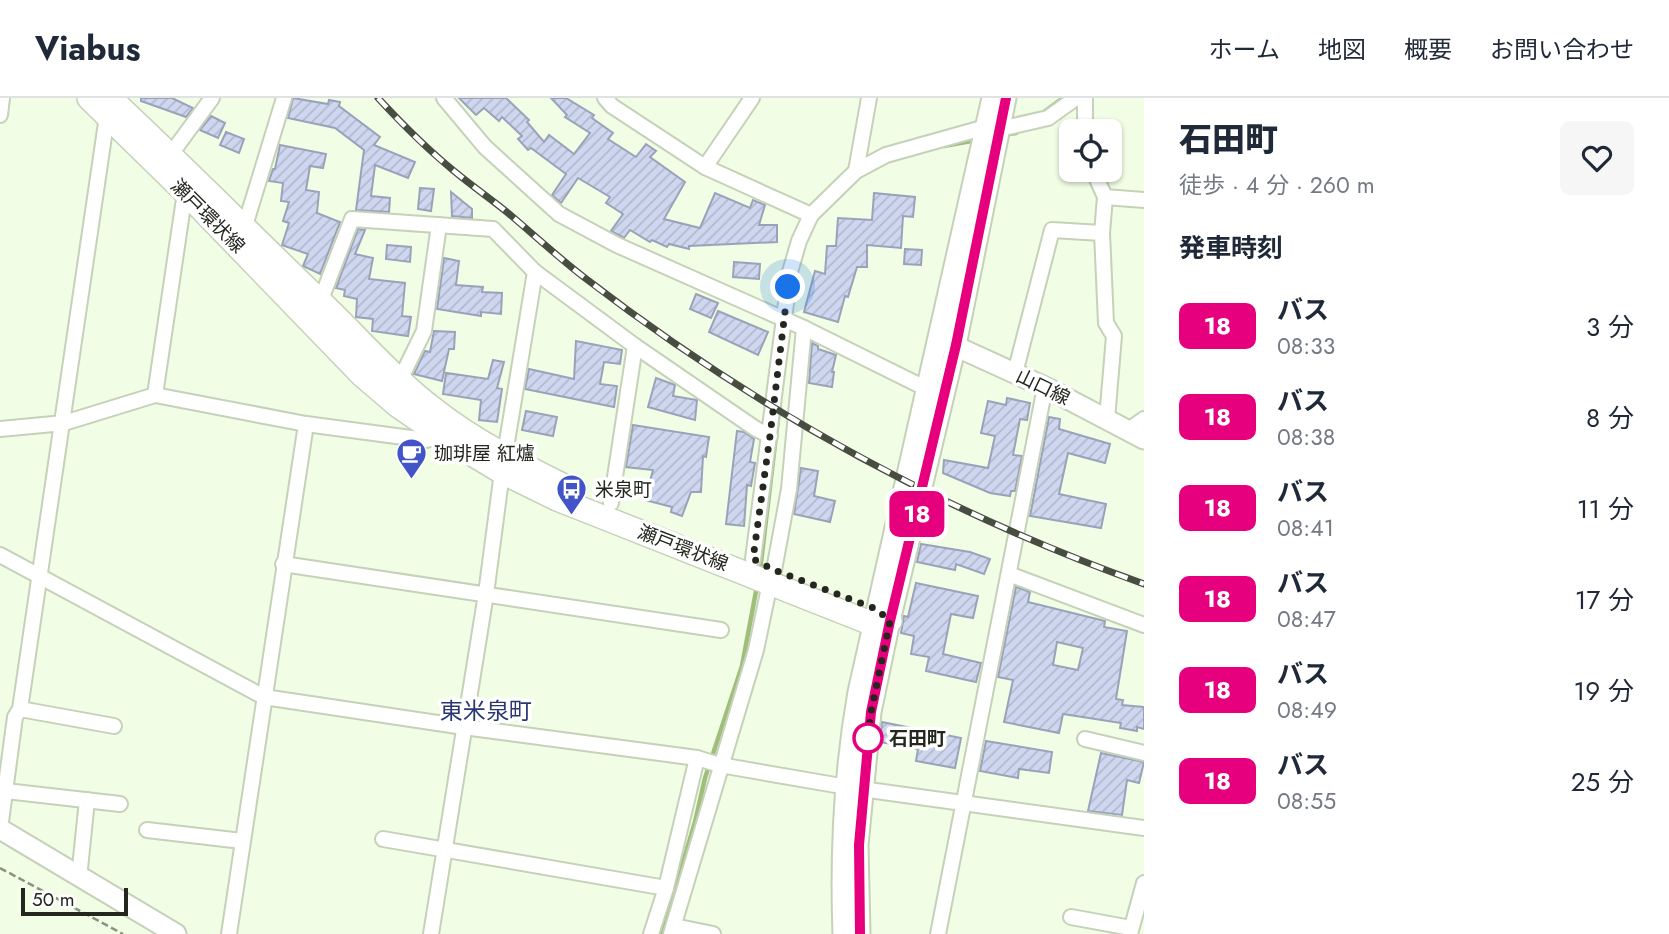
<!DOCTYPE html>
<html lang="ja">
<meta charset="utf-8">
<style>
body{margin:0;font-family:Jost,"Noto Sans JP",sans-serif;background:#f6f6f7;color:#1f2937;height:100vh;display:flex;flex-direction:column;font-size:26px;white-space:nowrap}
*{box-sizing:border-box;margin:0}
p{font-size:23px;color:#747a83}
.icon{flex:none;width:38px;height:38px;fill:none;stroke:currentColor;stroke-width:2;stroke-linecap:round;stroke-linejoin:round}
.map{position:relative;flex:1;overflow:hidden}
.panel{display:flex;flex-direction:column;background:#fff;width:525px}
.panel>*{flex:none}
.badge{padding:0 14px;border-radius:10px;font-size:24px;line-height:46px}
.controls{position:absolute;left:1059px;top:21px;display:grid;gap:14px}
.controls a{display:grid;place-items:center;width:63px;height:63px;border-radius:10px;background:#fff;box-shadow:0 2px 5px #0004;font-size:35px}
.scale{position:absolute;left:21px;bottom:18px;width:107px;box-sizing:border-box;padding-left:7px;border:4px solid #23271e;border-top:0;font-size:19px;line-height:24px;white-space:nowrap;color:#23271e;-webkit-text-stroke:5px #fff;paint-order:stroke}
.you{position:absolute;width:35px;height:35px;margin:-18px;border:5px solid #fff;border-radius:50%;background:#1a73e8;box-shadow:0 0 0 10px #1a73e833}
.map>.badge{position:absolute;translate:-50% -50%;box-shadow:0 0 0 4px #fff}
h2{padding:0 35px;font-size:26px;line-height:63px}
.round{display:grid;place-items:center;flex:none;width:74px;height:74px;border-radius:10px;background:#f6f6f7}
.head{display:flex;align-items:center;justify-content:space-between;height:119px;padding:0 35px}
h1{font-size:33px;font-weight:800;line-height:52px}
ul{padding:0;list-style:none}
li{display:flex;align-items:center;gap:21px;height:91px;padding:0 35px}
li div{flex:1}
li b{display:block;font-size:26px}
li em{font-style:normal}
li .badge{min-width:77px;font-weight:700;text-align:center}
header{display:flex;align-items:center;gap:42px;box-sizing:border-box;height:98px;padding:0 35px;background:#fff;border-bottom:2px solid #e0e1e3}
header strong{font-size:33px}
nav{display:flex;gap:38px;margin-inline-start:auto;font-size:24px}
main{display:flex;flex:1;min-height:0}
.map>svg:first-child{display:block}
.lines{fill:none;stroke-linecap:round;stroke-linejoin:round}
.stream{stroke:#a0be7b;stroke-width:4.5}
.building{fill:url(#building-hatch);stroke:#9aa2ba;stroke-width:2;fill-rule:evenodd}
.street-casing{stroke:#c5d1b8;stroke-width:18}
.secondary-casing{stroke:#c5d1b8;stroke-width:23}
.primary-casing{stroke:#c5d1b8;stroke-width:26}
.path{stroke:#8a9281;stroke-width:2.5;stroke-dasharray:7 3.5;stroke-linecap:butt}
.street{stroke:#fff;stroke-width:14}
.secondary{stroke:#fff;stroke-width:19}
.primary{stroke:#fff;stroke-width:23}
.rail-casing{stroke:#474d41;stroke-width:7}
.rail{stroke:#fff;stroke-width:4.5;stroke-dasharray:13;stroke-linecap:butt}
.line-casing{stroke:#fff;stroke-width:16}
.line{stroke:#e6007e;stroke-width:10}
.walk{stroke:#23271e;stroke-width:7;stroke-dasharray:0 12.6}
.stop-dot{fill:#fff;stroke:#e6007e;stroke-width:3.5}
.labels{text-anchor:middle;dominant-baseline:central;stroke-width:7;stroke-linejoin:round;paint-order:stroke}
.street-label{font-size:19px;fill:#23271e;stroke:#fff}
.poi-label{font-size:19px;fill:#23271e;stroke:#fff;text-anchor:start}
.stop-label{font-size:19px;font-weight:bold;fill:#23271e;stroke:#fff;text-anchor:start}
.quarter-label{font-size:23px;fill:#2b3770;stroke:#fff}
</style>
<header>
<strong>Viabus</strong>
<nav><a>ホーム</a><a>地図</a><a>概要</a><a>お問い合わせ</a></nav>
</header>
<main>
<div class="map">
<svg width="1144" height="836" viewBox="0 0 1144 836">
<defs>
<pattern id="building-hatch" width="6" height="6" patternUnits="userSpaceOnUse" patternTransform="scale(1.75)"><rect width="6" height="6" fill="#cfd7f0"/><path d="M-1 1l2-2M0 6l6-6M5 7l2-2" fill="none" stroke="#b1b9cd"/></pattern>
</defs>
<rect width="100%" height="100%" fill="#f1fde4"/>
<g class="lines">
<g class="stream">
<path d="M1044,14L1063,0"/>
<path d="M1002,37L1016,35L1020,32"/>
<path d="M944,48L977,42"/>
<path d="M760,473L780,304"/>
<path d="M662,836L695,724L705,680L742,568L757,488"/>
</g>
</g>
<g class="building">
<path d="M141,0H172L193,10L186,19L141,3Z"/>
<path d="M293,0L328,6L329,2L340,4L339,8L380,39L374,47L415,64L408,80L375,67L371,98L390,100L389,114L356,112L364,52L335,30L288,20Z"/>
<path d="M459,0H506L529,22L527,24L544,44L549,37L574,56L590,35L565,19L567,17L551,0H566L594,17L592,20L613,35L608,41L636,59L646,46L656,53L650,59L685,84L664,121L700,130L715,95L750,110L753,102L765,107L759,127H777V144L689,148V151L669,146L667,149L652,142L650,144L630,132L624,140L621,138L611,133L623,116L606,105L610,99L578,80L561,105L552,97L566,76L531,50L528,52L518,41L522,38L502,19L499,23L484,10L476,17Z"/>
<path d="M211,18L225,25L218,40L200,32Z"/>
<path d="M226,34L244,41L239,55L220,47Z"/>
<path d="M280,47L326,56L323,70L310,68L306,92L319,94L317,115L340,124L320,176L303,168L308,156L282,147L289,125L283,123L289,104L281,103L283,85L269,83L273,71H275Z"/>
<path d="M420,90L434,91L431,113L418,111Z"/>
<path d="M451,94L472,111V120L452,118Z"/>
<path d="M874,95L915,99L913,119L903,118L901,150L867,147V169H857L848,199L845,198L838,224L804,214L815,173L825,176L827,148H836L838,120L872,122Z"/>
<path d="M358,131L365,132L355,156L373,160L369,181L405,185L402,218L411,219L408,238L372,233L373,221L356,219L357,201L344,198L345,192L336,190Z"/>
<path d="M387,147L411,149L410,164L386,161Z"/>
<path d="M905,151L922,152L921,167L904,166Z"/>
<path d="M444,160L459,163L456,187L483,189L482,194L502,195L501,216L481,214V218L437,211Z"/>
<path d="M734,164L760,166L759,181L733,179Z"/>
<path d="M696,196L718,205L711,220L690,211Z"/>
<path d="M718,213L768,234L758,257L709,234Z"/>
<path d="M434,233L455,234L454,251H449L442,283L414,276L425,253L430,254Z"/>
<path d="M576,243L622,252L620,266L604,264L600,286L617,288L614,309L525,291L529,271L574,281Z"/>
<path d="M812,245L818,248V251L836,257L832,274H834L832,289L809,285Z"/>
<path d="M493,262L504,264L497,290L502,291L497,324L479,322L481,302L443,296L446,275L488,281Z"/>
<path d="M656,280L675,287L673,298L697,302L695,322L648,309Z"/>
<path d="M1007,300L1030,305L1027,322L1020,321L1013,357L1022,358L1015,393H1011L1010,398L990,395L943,375L944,362L988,370L995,338L981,335L988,303L1006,307Z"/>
<path d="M526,313L557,319L553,338L522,332Z"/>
<path d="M1049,319L1060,321L1059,331L1110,346L1105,365L1068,355L1059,396L1106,406L1101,430L1030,418Z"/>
<path d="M633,327L709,339L706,359L703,358L701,394H691L682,418L671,414L672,409L645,402L653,372L626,369Z"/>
<path d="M737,333L744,334L754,341L750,364L755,365L751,388L747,387L744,428L726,426Z"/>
<path d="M801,370L818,373L814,398L835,403L830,424L794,416Z"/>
<path d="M921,446L970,454L990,461L984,476L956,466L955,472L917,464Z"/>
<path d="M916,485L978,498L973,520L951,516L943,556L981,565L976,584L926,573L929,559L911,556L914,538L901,535L904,518L908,519Z"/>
<path d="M1016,489L1030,494L1028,504L1105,523L1104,529L1127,533L1116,601L1123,602L1122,607L1144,609V631L1137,629V633L1120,630L1121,625L1063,616L1059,635L1004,624L1013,582L998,579ZM1057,544L1083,550L1078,572L1053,567Z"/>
<path d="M882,624L961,640L955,670L916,663L918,651L880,644Z"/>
<path d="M986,643L1052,654L1049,675L1019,671L1018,680L980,673Z"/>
<path d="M1101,655L1144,664L1139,685L1127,682L1122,717L1088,713Z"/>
</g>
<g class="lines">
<defs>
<g id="street">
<path d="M444,0L485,49L559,116L617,147L804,230L789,391L774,472"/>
<path d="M605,0L612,8L705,69"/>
<path d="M752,0L705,69L811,117L856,73L869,0"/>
<path d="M0,17L2,0"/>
<path d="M1000,31L1048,20L1076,0"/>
<path d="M1085,33V0"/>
<path d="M171,56L212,0"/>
<path d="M1093,72L1105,99L1102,135L1106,225L1114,238L1107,321"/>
<path d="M856,73L886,57L986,29"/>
<path d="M1105,99L1144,102"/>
<path d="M244,131L284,0"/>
<path d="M535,174L635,248L756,331L770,338"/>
<path d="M320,204L352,121L493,131L535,174L502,374L486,496L431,836"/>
<path d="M804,230L927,291"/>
<path d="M1015,275L1052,132L1102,135"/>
<path d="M400,282L424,233L439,127"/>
<path d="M155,297L185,94"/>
<path d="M0,331L64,325L155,297L306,326L426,342L442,338"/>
<path d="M1127,333L1144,321"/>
<path d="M611,405L635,248"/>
<path d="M0,457L264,599L464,629L697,660L720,667L847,689L1144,730"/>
<path d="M753,461L790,174L799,143L811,117"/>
<path d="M283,466L721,532"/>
<path d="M1009,476L1144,527"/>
<path d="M20,611L114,628"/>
<path d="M1085,641L1144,655"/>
<path d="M6,693L120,706"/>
<path d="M0,731L15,619L20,611L107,18"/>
<path d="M147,732L242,743"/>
<path d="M383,741L666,790"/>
<path d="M79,780L87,702"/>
<path d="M1071,819L1131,830"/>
<path d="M674,828L713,836"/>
<path d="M229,836L306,326"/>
<path d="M651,836L666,790L697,660"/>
<path d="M671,836L756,552L770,485"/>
<path d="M938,836L1045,289"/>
<path d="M1130,836L1144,785"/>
</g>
<g id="secondary">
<path d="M944,243L1045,289L1144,341"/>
<path d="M0,731L176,836"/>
<path d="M843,836C840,755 844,674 858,594L992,0"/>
<path d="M860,836L858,747L871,614L890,523L956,247L1006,0"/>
</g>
<g id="primary">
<path d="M89,0L185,94L362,277L397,307L442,338L502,374L557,401L873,526L890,523"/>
<path d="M110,0C184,69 255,141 328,211C363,245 397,284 436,313C473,342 518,365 560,386"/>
</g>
</defs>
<use href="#street" class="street-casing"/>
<use href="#secondary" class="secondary-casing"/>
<use href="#primary" class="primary-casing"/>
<path class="path" d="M0,770L123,836"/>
<use href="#street" class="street"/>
<use href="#secondary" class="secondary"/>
<use href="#primary" class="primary"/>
<defs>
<path id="rail" d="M378,0C402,26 427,51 454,73C472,88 491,101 508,115C534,137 559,160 585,180C754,310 943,414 1144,486"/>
</defs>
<use href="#rail" class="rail-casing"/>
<use href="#rail" class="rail"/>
</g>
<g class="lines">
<defs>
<path id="line" d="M860,836L859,747L871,614L890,523L956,247L1006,0"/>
</defs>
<use href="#line" class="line-casing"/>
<use href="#line" class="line"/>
<path class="walk" d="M788,189L770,338L753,461L774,472L876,511L890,523L871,614L868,640"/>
</g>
<defs>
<symbol id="cafe-pin" viewBox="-11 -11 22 30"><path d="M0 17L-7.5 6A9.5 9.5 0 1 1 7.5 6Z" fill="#4354c8" stroke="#fff"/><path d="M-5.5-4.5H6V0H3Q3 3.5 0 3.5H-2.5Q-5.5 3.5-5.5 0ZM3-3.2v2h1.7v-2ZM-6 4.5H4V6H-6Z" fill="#fff"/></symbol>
<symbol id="bus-pin" viewBox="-11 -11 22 30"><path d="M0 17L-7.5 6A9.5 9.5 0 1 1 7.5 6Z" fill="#4354c8" stroke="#fff"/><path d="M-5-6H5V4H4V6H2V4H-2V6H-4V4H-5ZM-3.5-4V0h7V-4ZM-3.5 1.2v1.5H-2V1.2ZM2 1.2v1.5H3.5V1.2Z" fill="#fff"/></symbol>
</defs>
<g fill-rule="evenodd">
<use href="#cafe-pin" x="394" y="338" width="35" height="47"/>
<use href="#bus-pin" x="554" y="374" width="35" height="47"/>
</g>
<circle class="stop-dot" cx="868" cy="640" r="14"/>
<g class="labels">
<g class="street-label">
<text transform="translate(208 118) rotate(45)">瀬戸環状線</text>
<text transform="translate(1043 289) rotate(26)">山口線</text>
<text transform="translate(683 450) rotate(21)">瀬戸環状線</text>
</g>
<g class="poi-label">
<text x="434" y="355">珈琲屋 紅爐</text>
<text x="595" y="391">米泉町</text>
</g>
<g class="stop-label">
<text x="889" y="640">石田町</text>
</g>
<g class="quarter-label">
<text x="486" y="613">東米泉町</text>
</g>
</g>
</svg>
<div class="controls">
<a><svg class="icon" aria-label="locate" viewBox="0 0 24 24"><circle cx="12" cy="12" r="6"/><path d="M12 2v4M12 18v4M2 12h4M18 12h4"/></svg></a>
</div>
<div class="scale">50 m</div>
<div class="you" style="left:788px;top:189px"></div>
<b class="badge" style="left:917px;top:416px;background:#e6007e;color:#fff">18</b>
</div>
<section class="panel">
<div class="head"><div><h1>石田町</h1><p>徒歩 · 4 分 · 260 m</p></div><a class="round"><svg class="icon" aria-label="heart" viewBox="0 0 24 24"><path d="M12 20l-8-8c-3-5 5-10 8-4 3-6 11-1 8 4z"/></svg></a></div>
<h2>発車時刻</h2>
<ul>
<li><span class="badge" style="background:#e6007e;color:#fff">18</span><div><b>バス</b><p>08:33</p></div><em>3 分</em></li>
<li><span class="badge" style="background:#e6007e;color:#fff">18</span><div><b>バス</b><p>08:38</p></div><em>8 分</em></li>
<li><span class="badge" style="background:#e6007e;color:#fff">18</span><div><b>バス</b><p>08:41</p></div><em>11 分</em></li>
<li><span class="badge" style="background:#e6007e;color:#fff">18</span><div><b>バス</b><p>08:47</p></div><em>17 分</em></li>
<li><span class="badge" style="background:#e6007e;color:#fff">18</span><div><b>バス</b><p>08:49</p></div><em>19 分</em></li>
<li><span class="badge" style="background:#e6007e;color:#fff">18</span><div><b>バス</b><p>08:55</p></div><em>25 分</em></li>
</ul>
</section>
</main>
